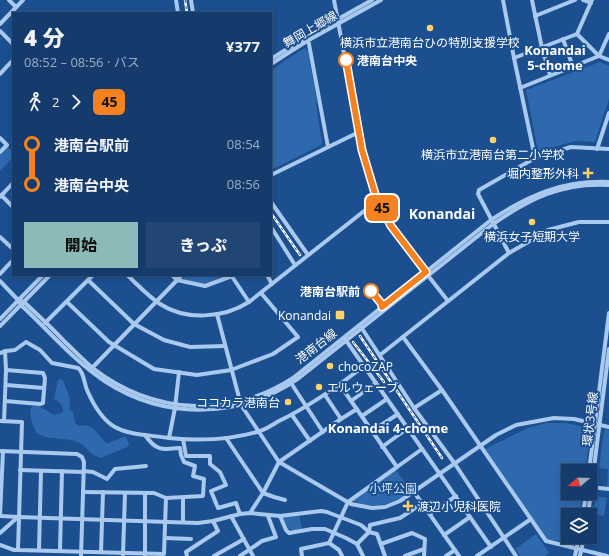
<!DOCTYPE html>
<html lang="ja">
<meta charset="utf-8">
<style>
body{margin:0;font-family:"Open Sans","Noto Sans JP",sans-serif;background:#214673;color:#f1f3f6;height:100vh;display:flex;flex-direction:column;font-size:15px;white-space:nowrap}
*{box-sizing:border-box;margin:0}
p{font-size:13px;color:#9dadc1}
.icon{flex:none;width:22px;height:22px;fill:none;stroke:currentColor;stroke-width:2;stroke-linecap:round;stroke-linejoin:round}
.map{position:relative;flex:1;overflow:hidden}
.sheet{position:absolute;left:12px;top:12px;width:260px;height:264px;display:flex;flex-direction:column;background:#143b6b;border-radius:0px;box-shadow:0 2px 6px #0003,0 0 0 1px #33557e}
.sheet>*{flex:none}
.badge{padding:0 8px;border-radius:6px;font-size:14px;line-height:26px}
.needle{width:26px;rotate:251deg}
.tools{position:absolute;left:561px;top:464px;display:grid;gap:8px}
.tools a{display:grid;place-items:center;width:36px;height:36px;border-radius:0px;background:#143b6b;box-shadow:0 2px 6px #0003,0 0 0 1px #33557e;font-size:20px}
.map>.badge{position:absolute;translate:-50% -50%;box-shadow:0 0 0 2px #fff}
.legs{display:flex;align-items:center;gap:6px;height:44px;padding:0 12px;font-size:13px}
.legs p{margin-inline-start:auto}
.overview{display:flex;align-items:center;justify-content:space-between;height:68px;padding:0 12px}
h1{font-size:22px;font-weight:800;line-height:30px}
.primary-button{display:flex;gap:8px;margin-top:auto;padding:8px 12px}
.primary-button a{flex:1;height:46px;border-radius:0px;background:#8bbbb9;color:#111;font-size:16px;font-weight:800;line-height:46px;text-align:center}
.primary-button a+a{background:#214673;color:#f1f3f6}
ul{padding:0 12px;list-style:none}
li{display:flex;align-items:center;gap:14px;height:40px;font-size:15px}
li i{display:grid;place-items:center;width:6px;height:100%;margin:0 5px;background:currentColor}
li i::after{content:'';width:10px;height:10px;margin:-5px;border:3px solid;border-radius:50%;background:#143b6b}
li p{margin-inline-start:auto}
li:first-child i{background:linear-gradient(#0000 50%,currentColor 0)}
li:last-child i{background:linear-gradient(currentColor 50%,#0000 0)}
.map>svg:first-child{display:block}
.green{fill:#2e69ad}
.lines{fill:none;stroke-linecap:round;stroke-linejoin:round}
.minor{stroke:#a9c9ee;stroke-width:4}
.rail-casing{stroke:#fff;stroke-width:2.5}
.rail{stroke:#1b4f8f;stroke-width:1;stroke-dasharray:3;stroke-linecap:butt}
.line-1-casing{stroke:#fff;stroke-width:9}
.line-1{stroke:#f58220;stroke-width:6}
.poi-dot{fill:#ffd166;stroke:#1b4f8f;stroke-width:1.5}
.stop-1-dot{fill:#fff;stroke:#f58220;stroke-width:2}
.labels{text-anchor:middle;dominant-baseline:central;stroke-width:4;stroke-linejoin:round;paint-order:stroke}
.street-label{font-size:12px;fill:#fff;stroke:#1b4f8f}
.poi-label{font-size:12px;fill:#fff;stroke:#1b4f8f}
.stop-label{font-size:12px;font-weight:bold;fill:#fff;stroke:#1b4f8f;text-anchor:start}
.park-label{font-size:12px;fill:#cfe3fa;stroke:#1b4f8f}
.neighbourhood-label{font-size:13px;font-weight:bold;fill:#fff;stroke:#1b4f8f}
.quarter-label{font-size:14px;font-weight:bold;fill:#fff;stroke:#1b4f8f}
</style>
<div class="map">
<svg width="609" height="556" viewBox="0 0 609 556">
<rect width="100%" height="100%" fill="#1b4f8f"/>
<g class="green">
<path d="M305,48L308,51L317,102L316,104L322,142L321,145L271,170V71L284,61Z"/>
<path d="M600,62L609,66V99L595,142L576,141L538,151L526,90Z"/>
<path d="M7,147L13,152V157L0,171V154Z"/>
<path d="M186,275H226L203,284L183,279Z"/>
<path d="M60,379L63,380C66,390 73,399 69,409C75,412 74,417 75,423L79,426C91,422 98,434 106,443H108L123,437H126L129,444L127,447L101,458C97,456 92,455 90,452C84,447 84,444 75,441C62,437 46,441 36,432C32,424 28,413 32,406H39L54,415L63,412C64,406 59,401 54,399L58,380Z"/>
<path d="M546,423H566L591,429L585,471H568V493H582L580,515H568V537H577L576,543L545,539L485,449L528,428Z"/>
<path d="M606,429L609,430V489H607L608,469L599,468L604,431Z"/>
<path d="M396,470L412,492C394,503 374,511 353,501Z"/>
<path d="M596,496L607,498L604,516L593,514Z"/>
<path d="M299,515L302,529L294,531L288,528L283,518Z"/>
<path d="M536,534L549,553L545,556H520L515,549Z"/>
</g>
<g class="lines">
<g class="minor">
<path d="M9,0L16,7"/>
<path d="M176,0L178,13"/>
<path d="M191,0L193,13"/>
<path d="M334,0L362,150L376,197L397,236L448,301"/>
<path d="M503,0L514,58L577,34L599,56L609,60"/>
<path d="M532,0L542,48L550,75"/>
<path d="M583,0L591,3"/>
<path d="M535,16L575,0"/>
<path d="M0,24L23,0"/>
<path d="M0,31L13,44"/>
<path d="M577,34L592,0"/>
<path d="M307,39L309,44L328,147"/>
<path d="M563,39L573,67"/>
<path d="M514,58L535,158L571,147L609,149"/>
<path d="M271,59L306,37L372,0"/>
<path d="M271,64L307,41L381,0"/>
<path d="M0,74L13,60"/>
<path d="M520,88L599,56L609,34"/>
<path d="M0,138L7,145L0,152"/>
<path d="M597,149L609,113"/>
<path d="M271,175L359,132"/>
<path d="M1,195L13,207"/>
<path d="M0,197L13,183"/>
<path d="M271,202L308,255"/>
<path d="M271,227L295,265"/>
<path d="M0,237L13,249"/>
<path d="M509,253L478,194L479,190L535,158"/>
<path d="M0,274L13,260"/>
<path d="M127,275C138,285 148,296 160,304C186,321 224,318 249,302L378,200"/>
<path d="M172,275L177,280L205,286L232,276"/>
<path d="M231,275L249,302"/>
<path d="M267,275L272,284"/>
<path d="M88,280L134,324L164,340L190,347L225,346"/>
<path d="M0,281L18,300L23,307C50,332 75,362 106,382C167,421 241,418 299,378L493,224C529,199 563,182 609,185"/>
<path d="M19,300L24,302C38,315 52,328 65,342C75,351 84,361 94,369C153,414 230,419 293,378L491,220C529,195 563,180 609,182"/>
<path d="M67,302L109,342L154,369L197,375L231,370L273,354L298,337L261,293"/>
<path d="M217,314L241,405L279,462L351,504L372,508L385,507L400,501L496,435L516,425L554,418L574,419L609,427"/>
<path d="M0,319L43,275"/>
<path d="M45,323L93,275"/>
<path d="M0,326L50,275"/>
<path d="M361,327L414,408L455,464L516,556"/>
<path d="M403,337L442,390L546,541L607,556"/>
<path d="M345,339L491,547"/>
<path d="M5,351L6,370"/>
<path d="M0,353L6,351L15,350L26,342L40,350L52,363L78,368C84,372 84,383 87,390C107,436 125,432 169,438L175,408L179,372"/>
<path d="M380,355L509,253L535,238L548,230L579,222H609"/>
<path d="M92,368L182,275"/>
<path d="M291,383L323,432"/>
<path d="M6,385L44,388"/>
<path d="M325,395L341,419L357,409"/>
<path d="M351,401L376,383"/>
<path d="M414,408L442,390"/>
<path d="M292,415L310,441"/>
<path d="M362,416L387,399"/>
<path d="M0,421L22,422L18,550L164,554L166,498L154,493L83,492"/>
<path d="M4,421L6,370L43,373L45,378L43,403L40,404L5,401"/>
<path d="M372,431L398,414"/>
<path d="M145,435C156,451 162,450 180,448L181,455L184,462L195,466L193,476L204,479L203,496L166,498"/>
<path d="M169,438C198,441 229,440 257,432C265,430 272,425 279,421C310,406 337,387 364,366"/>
<path d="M226,438L263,493L274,497L285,500"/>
<path d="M183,439L186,456H210V464L220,472L226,485L211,491L218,508L236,503L240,514"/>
<path d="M382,447L408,428"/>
<path d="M0,451L77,454L82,457L84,462L81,556"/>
<path d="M397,467L422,449"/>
<path d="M20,470L83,472"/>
<path d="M83,471L93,472L107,479L115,469L146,466"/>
<path d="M589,471L609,313"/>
<path d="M590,487L609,489"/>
<path d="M414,492L459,556"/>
<path d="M145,494V555"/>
<path d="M183,498V522"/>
<path d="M250,513L263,493L279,462L341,419"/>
<path d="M430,514L456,496"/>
<path d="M583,515L586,493"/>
<path d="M588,515L609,349"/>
<path d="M0,516L3,451"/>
<path d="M0,516L18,517"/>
<path d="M231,516L253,556"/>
<path d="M280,516L286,530L289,533L312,529H325L346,538L357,544L363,556"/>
<path d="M0,533L18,517L198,523L213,521L240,514L250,513L280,516L321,511L327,512L361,525L369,532L377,534L385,556"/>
<path d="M444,535L470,517"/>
<path d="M165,538L191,539"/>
<path d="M329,543L348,502L397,467L340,385"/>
<path d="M357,544L369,532L370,525L400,518L423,503"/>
<path d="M381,544L412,533L425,539L424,556"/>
<path d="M0,545L14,550H18"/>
<path d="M39,550L41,471"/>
<path d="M60,550L62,471"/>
<path d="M101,552L103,492"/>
<path d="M123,555L125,493"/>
<path d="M187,556L186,552L218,531L213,521"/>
<path d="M214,556L244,539"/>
<path d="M240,556L262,541L276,537L268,516"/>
<path d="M302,556L301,549L329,543L339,550L342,556"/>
<path d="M405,556L424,549"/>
<path d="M446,556L455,550"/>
<path d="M477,556L531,519"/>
<path d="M575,556L579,537"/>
<path d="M580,556L584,537"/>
</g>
<defs>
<g id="rail">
<path d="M185,0L187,13"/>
<path d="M271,213L300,255"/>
<path d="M360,336L442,458"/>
<path d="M353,342L384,382"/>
</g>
</defs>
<use href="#rail" class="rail-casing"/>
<use href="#rail" class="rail"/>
</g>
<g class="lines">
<defs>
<path id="line-1" d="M346,60L362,150L376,197L391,226L426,272L382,307L381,303L371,291"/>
</defs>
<use href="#line-1" class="line-1-casing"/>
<use href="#line-1" class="line-1"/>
</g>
<g class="poi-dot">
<circle cx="430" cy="28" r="4"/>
<circle cx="493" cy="140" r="4"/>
<path d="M586 167h4v4h4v4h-4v4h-4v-4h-4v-4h4z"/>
<circle cx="532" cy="222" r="4"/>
<rect x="335" y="310" width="10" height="10" rx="2"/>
<circle cx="330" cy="366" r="4"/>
<circle cx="319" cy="387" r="4"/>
<circle cx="288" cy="402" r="4"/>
<path d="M406 500h4v4h4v4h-4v4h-4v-4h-4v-4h4z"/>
</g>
<g class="stop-1-dot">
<circle cx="346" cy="60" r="7"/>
<circle cx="371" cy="291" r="7"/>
</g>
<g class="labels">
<g class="street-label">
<text transform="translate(310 29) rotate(-30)">舞岡上郷線</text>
<text transform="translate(316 346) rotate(-38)">港南台線</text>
<text transform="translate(590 419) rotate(-83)">環状3号線</text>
</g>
<g class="poi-label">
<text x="430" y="42">横浜市立港南台ひの特別支援学校</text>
<text x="493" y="154">横浜市立港南台第二小学校</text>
<text x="579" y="173" text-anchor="end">堀内整形外科</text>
<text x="532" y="236">横浜女子短期大学</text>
<text x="331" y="315" text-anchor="end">Konandai</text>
<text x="338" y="366" text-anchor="start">chocoZAP</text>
<text x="327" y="387" text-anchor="start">エルウェーブ</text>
<text x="280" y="402" text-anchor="end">ココカラ港南台</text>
<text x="417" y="506" text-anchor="start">渡辺小児科医院</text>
</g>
<g class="stop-label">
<text x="357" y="60">港南台中央</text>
<text x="360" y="291" text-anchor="end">港南台駅前</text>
</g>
<g class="park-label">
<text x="393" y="488">小坪公園</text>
</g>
<g class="neighbourhood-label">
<text x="555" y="50">Konandai<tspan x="555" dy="15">5-chome</tspan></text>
<text x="388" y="428">Konandai 4-chome</text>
</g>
<g class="quarter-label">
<text x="442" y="213">Konandai</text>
</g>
</g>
</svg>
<div class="tools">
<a><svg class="needle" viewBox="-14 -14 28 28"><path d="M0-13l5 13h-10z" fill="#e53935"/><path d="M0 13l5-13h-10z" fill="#9dadc1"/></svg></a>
<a><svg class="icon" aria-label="layers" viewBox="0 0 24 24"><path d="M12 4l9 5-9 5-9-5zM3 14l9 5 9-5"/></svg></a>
</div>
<b class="badge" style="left:382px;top:208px;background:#f58220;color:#111">45</b>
<section class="sheet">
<div class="overview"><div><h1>4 分</h1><p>08:52 – 08:56 · バス</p></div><b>¥377</b></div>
<div class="legs"><svg class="icon" aria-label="walk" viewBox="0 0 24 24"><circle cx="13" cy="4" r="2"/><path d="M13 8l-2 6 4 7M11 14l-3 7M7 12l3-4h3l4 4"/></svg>2<svg class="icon" aria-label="forward" viewBox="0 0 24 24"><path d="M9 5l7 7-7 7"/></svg><b class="badge" style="background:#f58220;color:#111">45</b></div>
<ul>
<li><i style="color:#f58220"></i><b>港南台駅前</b><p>08:54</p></li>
<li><i style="color:#f58220"></i><b>港南台中央</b><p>08:56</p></li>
</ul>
<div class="primary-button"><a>開始</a><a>きっぷ</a></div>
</section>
</div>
